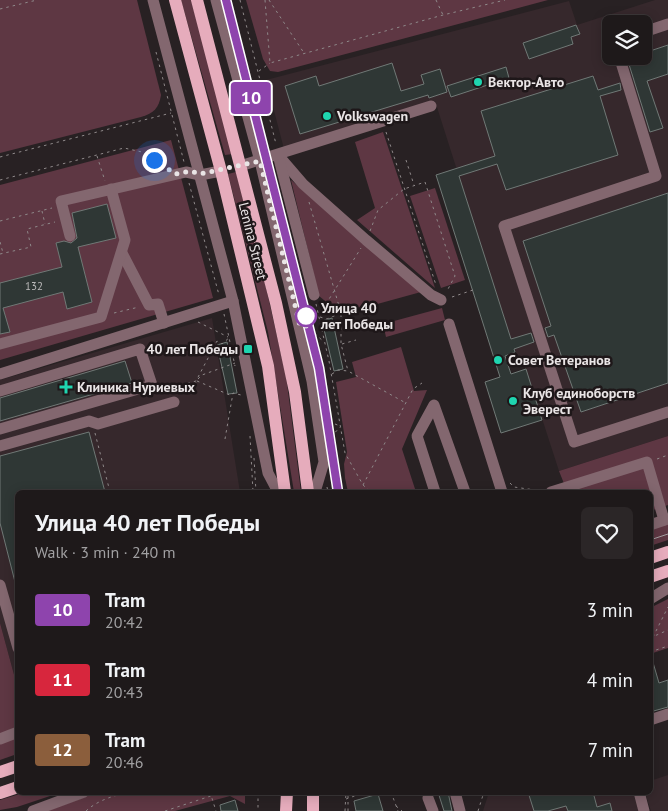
<!DOCTYPE html>
<meta charset="utf-8">
<style>
body{margin:0;font-family:"PT Sans",sans-serif;background:#2b2627;color:#f1f3f6;height:100vh;display:flex;flex-direction:column;font-size:19px;white-space:nowrap}
*{box-sizing:border-box;margin:0}
p{font-size:16px;color:#a1a0a2}
.icon{flex:none;width:28px;height:28px;fill:none;stroke:currentColor;stroke-width:2;stroke-linecap:round;stroke-linejoin:round}
.map{position:relative;flex:1;overflow:hidden}
.panel{position:absolute;left:15px;top:490px;width:638px;height:305px;display:flex;flex-direction:column;background:#1e191a;border-radius:8px;box-shadow:0 2px 12px #0003,0 0 0 1px #3c3839}
.panel>*{flex:none}
.badge{padding:0 10px;border-radius:4px;font-size:18px;line-height:32px}
.controls{position:absolute;left:602px;top:15px;display:grid;gap:10px}
.controls a{display:grid;place-items:center;width:50px;height:50px;border-radius:8px;background:#1e191a;box-shadow:0 2px 12px #0003,0 0 0 1px #3c3839;font-size:25px}
.you{position:absolute;width:25px;height:25px;margin:-12px;border:4px solid #fff;border-radius:50%;background:#1a73e8;box-shadow:0 0 0 8px #1a73e833}
.map>.badge{position:absolute;translate:-50% -50%;box-shadow:0 0 0 2px #fff}
.round{display:grid;place-items:center;flex:none;width:52px;height:52px;border-radius:8px;background:#2b2627}
.head{display:flex;align-items:center;justify-content:space-between;height:85px;padding:0 20px}
h1{font-size:24px;font-weight:700;line-height:38px}
ul{padding:0;list-style:none}
li{display:flex;align-items:center;gap:15px;height:70px;padding:0 20px}
li div{flex:1}
li b{display:block;font-size:19px}
li em{font-style:normal}
li .badge{min-width:55px;font-weight:700;text-align:center}
.map>svg:first-child{display:block}
.built{fill:#36282c;fill-rule:evenodd}
.green{fill:#5e3743}
.building{fill:#2f3735;stroke:#707976}
.lines{fill:none;stroke-linecap:round;stroke-linejoin:round}
.path{stroke:#8f898a;stroke-width:1;stroke-dasharray:2.5 4;stroke-linecap:butt}
.minor{stroke:#83676f;stroke-width:11}
.major{stroke:#e6acbc;stroke-width:12}
.tram{stroke:#a6a0a2;stroke-width:1}
.line-casing{stroke:#fff;stroke-width:11}
.line{stroke:#8e44ad;stroke-width:8}
.walk{stroke:#eae5e6;stroke-width:5;stroke-dasharray:0 9}
.poi-dot{fill:#1fd5b0;stroke:#1e1719;stroke-width:2}
.stop-dot{fill:#fff;stroke:#8e44ad;stroke-width:2.5}
.labels{text-anchor:middle;dominant-baseline:central;stroke-width:5;stroke-linejoin:round;paint-order:stroke}
.number-label{font-size:11px;fill:#bbbaba}
.poi-label{font-size:14px;font-weight:bold;fill:#eae5e6;stroke:#1e1719;text-anchor:start}
.street-label{font-size:14px;fill:#eae5e6;stroke:#1e1719}
.stop-label{font-size:14px;font-weight:bold;fill:#eae5e6;stroke:#1e1719;text-anchor:start}
</style>
<div class="map">
<svg width="668" height="811" viewBox="0 0 668 811">
<rect width="100%" height="100%" fill="#282123"/>
<g class="built">
<path d="M655,0H668V436L559,471L526,369L514,349L435,101L284,149L266,80L569,1L577,25ZM611,24H644V56H611Z"/>
<path d="M212,318L240,492H18L16,682L0,623V380Z"/>
<path d="M668,775V811H651L645,793L650,792V781Z"/>
<path d="M489,792L633,793L639,811H483Z"/>
</g>
<g class="green">
<path d="M0,0H137L161,95C159,108 154,113 141,117L0,153Z"/>
<path d="M181,0H191L233,154L225,155Z"/>
<path d="M246,0H548L278,72L270,71L263,59Z"/>
<path d="M383,132L435,288L357,220L375,208L355,142Z"/>
<path d="M171,140L213,298L0,360V185Z"/>
<path d="M236,172L262,270L286,376L301,492H294L268,332L228,174Z"/>
<path d="M291,180L421,292L341,314L319,296Z"/>
<path d="M435,188L465,280L441,288L410,196Z"/>
<path d="M442,308L445,320L386,337L383,324Z"/>
<path d="M401,347L414,391L427,390L402,449L416,492H348L345,478L344,464L347,452L336,382L356,377L352,362Z"/>
<path d="M668,436V505L650,511V492H564L567,491L559,471Z"/>
<path d="M668,522V540L650,546V528Z"/>
<path d="M668,599V648L650,654V608Z"/>
<path d="M0,623L16,682H18L17,726L0,735Z"/>
<path d="M17,737V754L0,760V744Z"/>
<path d="M23,793V792L59,793L17,807L0,810V800Z"/>
<path d="M96,793H245V804L230,796L175,811H47Z"/>
</g>
<g class="building">
<path d="M576,25L580,34L571,37L573,44L529,59L523,43Z"/>
<path d="M668,45V74L647,81L663,128L650,132L627,58L644,56V53Z"/>
<path d="M392,63L401,91L424,84L421,75L440,69L447,92L429,98L428,95L300,134L285,86L316,76L319,86Z"/>
<path d="M506,67L509,78L451,97L447,86Z"/>
<path d="M593,76L598,90L620,83L621,90L600,96L618,155L506,190L497,164L459,176L511,339L531,333L534,342L514,349L515,352L505,356L511,374L526,369L542,420L501,433L485,382L500,377L436,175L495,156L481,111Z"/>
<path d="M668,193V383L581,412L554,335L548,337L545,328L551,326L523,241Z"/>
<path d="M107,204L116,238L78,247L92,302L67,309L63,292L3,308L10,332L0,334V283L62,267L56,243L64,241L71,243L77,238L72,213Z"/>
<path d="M332,318L343,369L334,371L322,321Z"/>
<path d="M227,342L237,393L228,394L217,345Z"/>
<path d="M125,361L132,383L0,421V398Z"/>
<path d="M89,432L105,492H18V582H15L0,523V456Z"/>
<path d="M652,659L659,683L668,680V707L650,712V660Z"/>
<path d="M438,792H448L452,811H444Z"/>
<path d="M528,792H593L597,807L610,803L612,811H568L566,806L548,811H534Z"/>
<path d="M378,794L383,811H356L354,801Z"/>
<path d="M235,800L238,811H221L220,805Z"/>
</g>
<g class="lines">
<g class="path">
<path d="M240,0L276,144"/>
<path d="M265,0L270,63L443,15L505,0"/>
<path d="M269,0L304,53"/>
<path d="M436,0L443,15"/>
<path d="M0,9L37,0"/>
<path d="M156,52L184,162"/>
<path d="M259,71L270,63"/>
<path d="M386,132L436,285"/>
<path d="M97,156L105,181"/>
<path d="M0,157L171,113"/>
<path d="M406,160L414,185"/>
<path d="M0,180L124,148L142,152L165,167"/>
<path d="M189,183L219,295"/>
<path d="M309,202L341,313V344L348,371"/>
<path d="M42,211L45,224"/>
<path d="M0,221L52,208"/>
<path d="M370,231L378,210L404,189L425,182L455,276L447,291"/>
<path d="M0,242L3,253"/>
<path d="M0,254L31,247L27,229L55,222"/>
<path d="M452,297L473,290"/>
<path d="M316,304L329,361L345,453L363,485L371,492"/>
<path d="M326,304L361,248"/>
<path d="M114,313L139,307"/>
<path d="M224,314L235,366"/>
<path d="M320,317L327,319L341,313"/>
<path d="M198,322L228,337"/>
<path d="M310,329L324,342"/>
<path d="M342,344L356,340"/>
<path d="M332,374L338,370L348,371L404,402"/>
<path d="M198,379L202,375L235,363"/>
<path d="M197,381L232,396"/>
<path d="M193,391L196,382"/>
<path d="M165,394L170,388L196,381L217,341L222,344L230,337"/>
<path d="M335,424L340,426"/>
<path d="M95,433L110,492"/>
<path d="M250,436L253,492"/>
<path d="M331,437L340,427"/>
<path d="M225,439L233,393L241,395"/>
<path d="M254,458L256,492"/>
<path d="M657,459L668,455"/>
<path d="M510,483L514,487L542,491"/>
<path d="M363,485L413,389L422,383"/>
<path d="M327,487L328,492"/>
<path d="M653,637L668,607"/>
<path d="M650,638L668,630"/>
<path d="M650,652L668,646"/>
<path d="M210,792L216,811"/>
<path d="M258,792V811"/>
<path d="M391,792L398,811"/>
<path d="M346,799L366,792"/>
<path d="M396,806L402,811"/>
<path d="M86,811C98,800 113,796 129,792"/>
<path d="M165,811L223,792"/>
<path d="M345,811L346,792"/>
<path d="M348,811V792"/>
<path d="M478,811L484,792"/>
</g>
<g class="minor">
<path d="M153,0L233,301L268,473L278,492"/>
<path d="M216,0L260,161L312,381L324,462L315,492"/>
<path d="M644,32L668,24"/>
<path d="M619,56L656,176L504,226L574,442L668,412"/>
<path d="M278,155L303,184L366,240L431,295L441,300"/>
<path d="M279,159L314,295"/>
<path d="M240,166L431,106"/>
<path d="M70,236L61,201L186,172L200,175L221,171"/>
<path d="M122,253L149,305L158,304L164,323"/>
<path d="M449,324L502,492"/>
<path d="M0,344L101,317L125,240L111,189"/>
<path d="M0,374L233,301"/>
<path d="M0,391L140,349L152,385L0,429"/>
<path d="M0,446L89,421L98,424L174,402"/>
<path d="M435,492L417,436L434,405L465,492"/>
<path d="M551,492L647,462L664,520"/>
<path d="M650,525L668,519"/>
<path d="M0,585L18,648"/>
<path d="M650,599L668,588"/>
<path d="M650,720L668,714"/>
<path d="M0,739L18,732"/>
<path d="M455,792L460,811"/>
<path d="M639,792L644,811"/>
<path d="M428,798L433,811"/>
<path d="M33,811L84,792"/>
</g>
<g class="major">
<path d="M175,0L221,171L268,366L285,492"/>
<path d="M197,0L276,303L295,392L308,492"/>
<path d="M650,558L668,552"/>
<path d="M650,577L668,571"/>
<path d="M0,772L18,766"/>
<path d="M0,793L18,787"/>
<path d="M286,811L287,792"/>
<path d="M313,811V792"/>
</g>
<g class="tram">
<path d="M229,0L324,376L342,492"/>
<path d="M650,540L668,534"/>
</g>
</g>
<g class="lines">
<defs>
<path id="line" d="M226,0L319,368L338,492"/>
</defs>
<use href="#line" class="line-casing"/>
<use href="#line" class="line"/>
<path class="walk" d="M154,160L176,174L190,171L200,174L260,161L300,326H306V316"/>
</g>
<g class="poi-dot">
<circle cx="478" cy="82" r="5"/>
<circle cx="327" cy="116" r="5"/>
<rect x="243" y="344" width="10" height="10" rx="2.5"/>
<circle cx="498" cy="360" r="5"/>
<path d="M63.5 379.5h5v5h5v5h-5v5h-5v-5h-5v-5h5z"/>
<circle cx="513" cy="401" r="5"/>
</g>
<circle class="stop-dot" cx="306" cy="316" r="10"/>
<g class="labels">
<g class="number-label">
<text x="34" y="286">132</text>
</g>
<g class="poi-label">
<text x="488" y="82">Вектор-Авто</text>
<text x="337" y="116">Volkswagen</text>
<text x="238" y="349" text-anchor="end">40 лет Победы</text>
<text x="508" y="360">Совет Ветеранов</text>
<text x="77" y="387">Клиника Нуриевых</text>
<text x="523" y="393">Клуб единоборств<tspan x="523" dy="16">Эверест</tspan></text>
</g>
<g class="street-label">
<text transform="translate(253 241) rotate(76)">Lenina Street</text>
</g>
<g class="stop-label">
<text x="321" y="308">Улица 40<tspan x="321" dy="16">лет Победы</tspan></text>
</g>
</g>
</svg>
<div class="controls">
<a><svg class="icon" aria-label="layers" viewBox="0 0 24 24"><path d="M12 4l9 5-9 5-9-5zM3 14l9 5 9-5"/></svg></a>
</div>
<div class="you" style="left:154px;top:160px"></div>
<b class="badge" style="left:251px;top:98px;background:#8e44ad;color:#fff">10</b>
<section class="panel">
<div class="head"><div><h1>Улица 40 лет Победы</h1><p>Walk · 3 min · 240 m</p></div><a class="round"><svg class="icon" aria-label="heart" viewBox="0 0 24 24"><path d="M12 20l-8-8c-3-5 5-10 8-4 3-6 11-1 8 4z"/></svg></a></div>
<ul>
<li><span class="badge" style="background:#8e44ad;color:#fff">10</span><div><b>Tram</b><p>20:42</p></div><em>3 min</em></li>
<li><span class="badge" style="background:#d7263d;color:#fff">11</span><div><b>Tram</b><p>20:43</p></div><em>4 min</em></li>
<li><span class="badge" style="background:#8b5e3c;color:#fff">12</span><div><b>Tram</b><p>20:46</p></div><em>7 min</em></li>
</ul>
</section>
</div>
